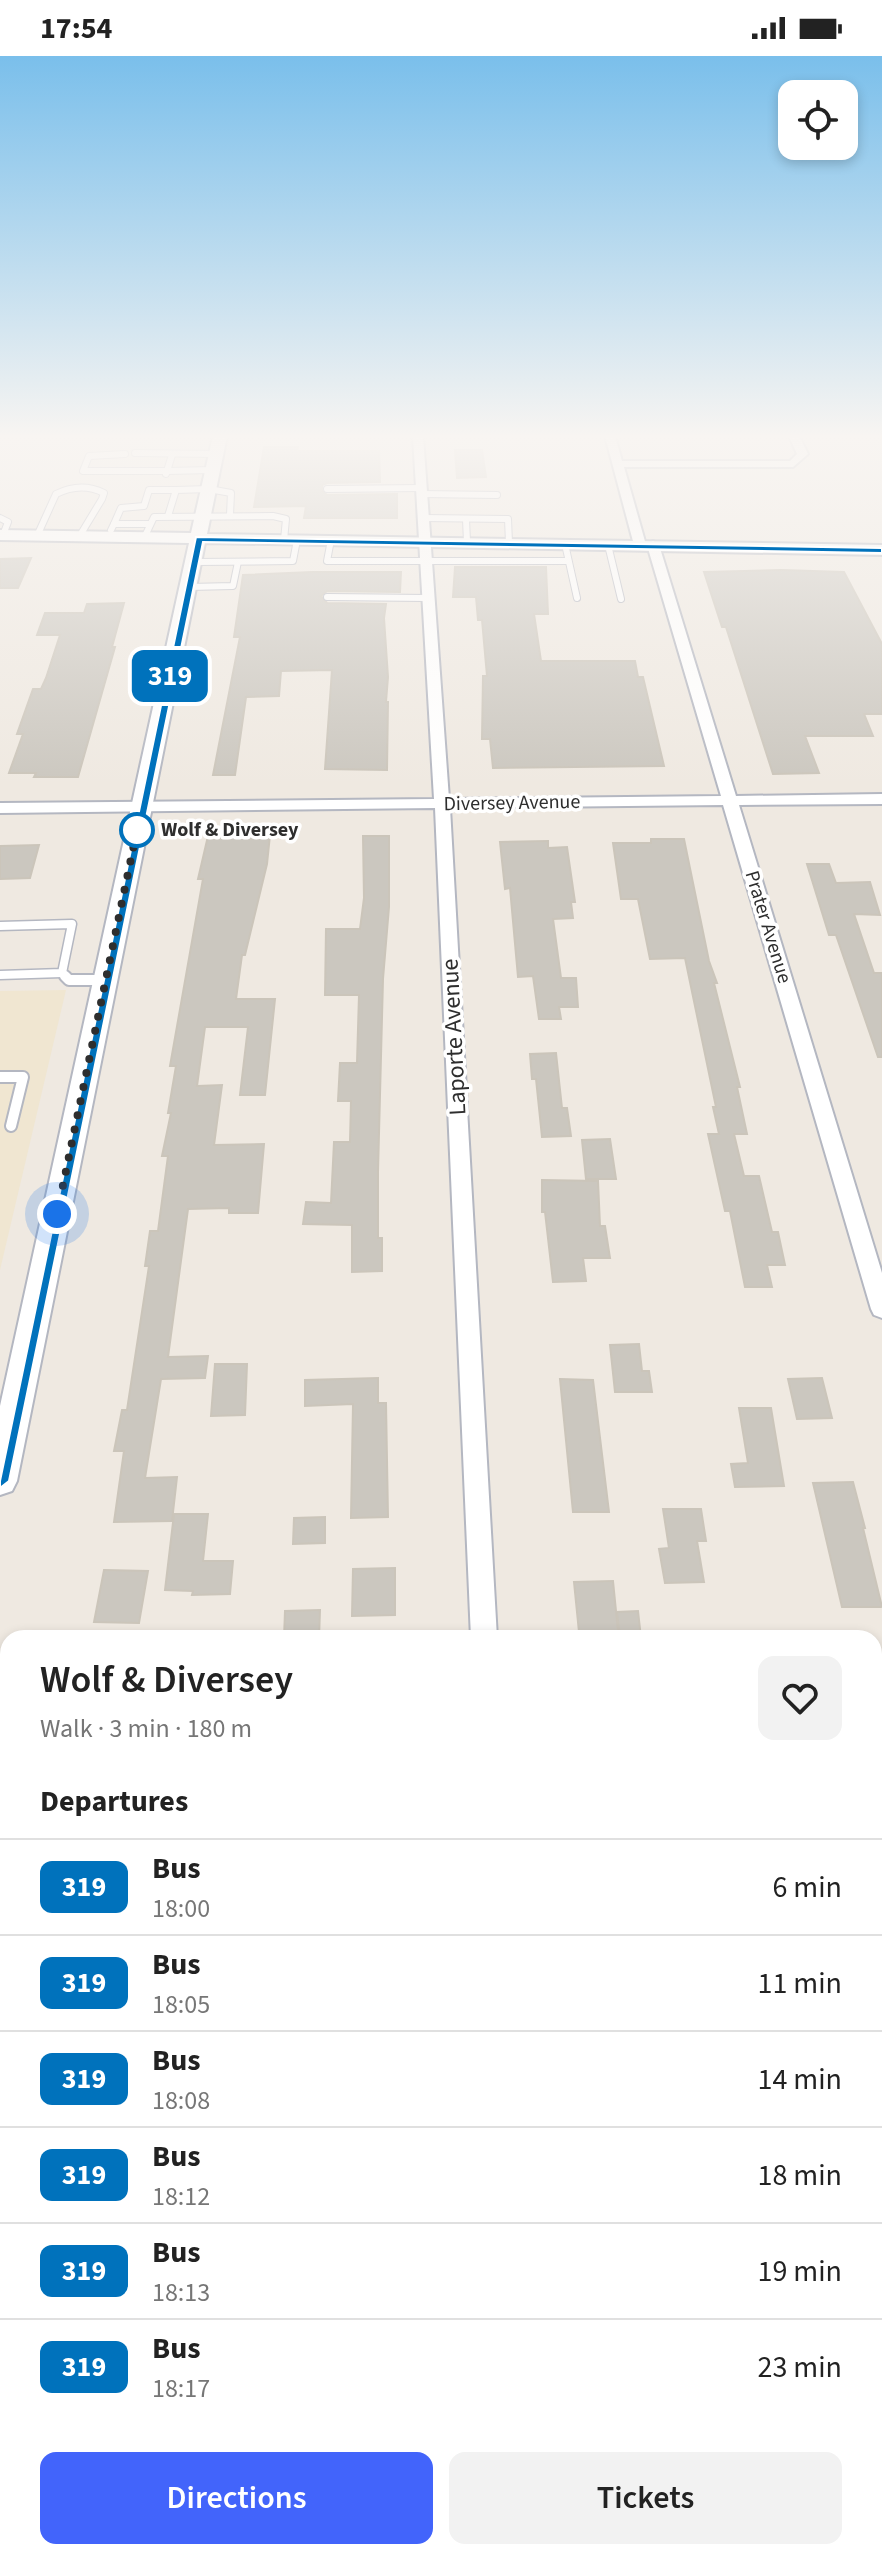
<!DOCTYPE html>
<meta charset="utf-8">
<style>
body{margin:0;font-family:"Source Sans 3",sans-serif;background:#f2f2f2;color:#222;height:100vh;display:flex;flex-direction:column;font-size:30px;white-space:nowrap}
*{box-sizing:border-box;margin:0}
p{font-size:26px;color:#767676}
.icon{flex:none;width:44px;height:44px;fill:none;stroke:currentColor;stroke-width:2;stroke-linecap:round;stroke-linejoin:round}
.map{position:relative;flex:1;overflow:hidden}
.side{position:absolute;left:0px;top:1574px;width:882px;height:930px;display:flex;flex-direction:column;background:#fff;border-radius:24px 24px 0 0;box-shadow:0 4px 12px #0003}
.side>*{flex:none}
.badge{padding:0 16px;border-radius:12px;font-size:28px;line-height:52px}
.fabs{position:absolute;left:778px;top:24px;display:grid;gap:16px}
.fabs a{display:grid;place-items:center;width:80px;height:80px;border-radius:16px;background:#fff;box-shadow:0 4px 12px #0003;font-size:40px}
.you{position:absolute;width:40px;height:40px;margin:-20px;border:6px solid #fff;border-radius:50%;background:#1a73e8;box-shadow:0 0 0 12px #1a73e833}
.map>.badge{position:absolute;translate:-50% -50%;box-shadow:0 0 0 4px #fff}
h2{padding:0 40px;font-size:30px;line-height:72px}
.round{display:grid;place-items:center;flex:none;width:84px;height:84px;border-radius:16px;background:#f2f2f2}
.head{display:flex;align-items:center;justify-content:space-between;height:136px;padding:0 40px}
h1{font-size:38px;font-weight:600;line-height:60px}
.button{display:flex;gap:16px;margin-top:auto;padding:16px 40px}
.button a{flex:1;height:92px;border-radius:16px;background:#4264fb;color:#fff;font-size:32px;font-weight:600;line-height:92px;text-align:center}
.button a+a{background:#f2f2f2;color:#222}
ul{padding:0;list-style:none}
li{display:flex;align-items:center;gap:24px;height:96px;padding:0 40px;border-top:2px solid #e0e0e0}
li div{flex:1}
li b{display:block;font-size:30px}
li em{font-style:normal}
li .badge{min-width:88px;font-weight:700;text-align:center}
.status{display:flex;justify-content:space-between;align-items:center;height:56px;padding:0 40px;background:#fff;direction:ltr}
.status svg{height:22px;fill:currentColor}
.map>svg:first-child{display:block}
.education{fill:#f0e6d1}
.building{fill:#cbc7bf;stroke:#cbc5ba;stroke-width:2}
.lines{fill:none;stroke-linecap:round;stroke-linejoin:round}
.service-far2-casing{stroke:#b4b7c1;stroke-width:8}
.service-far1-casing{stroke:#b4b7c1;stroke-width:11}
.service-casing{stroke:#b4b7c1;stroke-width:14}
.minor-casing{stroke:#b4b7c1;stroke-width:4}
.secondary-casing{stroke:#b4b7c1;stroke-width:4}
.service-far2{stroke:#fff;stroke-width:6}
.service-far1{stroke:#fff;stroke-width:8}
.service{stroke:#fff;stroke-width:10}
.minor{fill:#fff;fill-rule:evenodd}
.secondary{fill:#fff;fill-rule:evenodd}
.line{fill:#0072bc;stroke:#fff;stroke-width:2}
.walk{stroke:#2e2e2e;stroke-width:8;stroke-dasharray:0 14.4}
.stop-dot{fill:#fff;stroke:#0072bc;stroke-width:4}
.labels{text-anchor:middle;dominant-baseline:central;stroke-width:7;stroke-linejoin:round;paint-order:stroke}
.far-street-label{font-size:20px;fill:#2e2e2e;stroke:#fff}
.far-stop-label{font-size:20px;font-weight:bold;fill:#2e2e2e;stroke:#fff;text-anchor:start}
.street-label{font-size:24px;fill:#2e2e2e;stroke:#fff}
</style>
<div class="status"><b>17:54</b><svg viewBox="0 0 49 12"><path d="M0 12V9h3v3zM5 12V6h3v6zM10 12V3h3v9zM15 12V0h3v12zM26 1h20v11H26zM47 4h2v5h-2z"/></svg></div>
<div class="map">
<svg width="882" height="2503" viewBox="0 0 882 2503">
<rect width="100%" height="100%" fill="#efe9e1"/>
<path class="education" d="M66,934L0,1214V935Z"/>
<g class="building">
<path d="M264,391H298L297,395H379L380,426L327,427L322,429V435L327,439L397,438V462H304L306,450L254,451Z"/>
<path d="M455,394H482L486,421L457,422Z"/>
<path d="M31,502L18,532H0V503Z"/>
<path d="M455,511H546L548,558H534L541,605H635L638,621H643L664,710L493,712L490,683H482L483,620H487L482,564H478L476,541H453Z"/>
<path d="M781,514L844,516L882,588V658H864L873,680H805L819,717L773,718L726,571H722L704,516Z"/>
<path d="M312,516H401L400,536L327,535L321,540L327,547L386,548L384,562L388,621L386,646H388L387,714L325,713L332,614L281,615L279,640L246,641L235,719H213L240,581H234L243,519Z"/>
<path d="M124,547L112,591H115L78,721H34L36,717H9L23,678H17L33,633H41L46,622L60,579H37L45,557H84L87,548Z"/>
<path d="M270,779L267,808L245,899H242L236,943H275L265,1039H240L248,971H205L197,1030L222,1029L214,1089L264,1088L258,1157H229V1152L188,1153L168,1301L208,1300L205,1322L161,1323L145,1422L177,1421L172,1465L114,1466L124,1395H114L122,1354H127L149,1210H145L150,1175H158L168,1100H162L171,1057H168L176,1010H170L203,823H198L208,780Z"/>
<path d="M363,780H389V851L383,923L378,1116V1182H382V1215L352,1216V1169L303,1168L306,1146L331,1147L334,1086H350L351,1045H338L340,1007H357L359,939H325L326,873H360L364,842Z"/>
<path d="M651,783H684L709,905L717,927H714L740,1031H737L747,1078H734L744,1120H759L772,1176H778L785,1209H767L772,1231H745L730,1155H725L708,1078H719L713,1051H716L685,902L650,903L638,843H621L613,787H651Z"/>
<path d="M548,785V792L567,791L575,846H571L573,862L553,863L561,922H576L578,951H559L561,963H539L533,920L518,921L510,832L505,833L500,786Z"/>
<path d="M39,789L30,822L0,823V790Z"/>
<path d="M807,808H829L836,827L870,826L880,859L854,858L874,917H882V1001H878L836,879H829Z"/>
<path d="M556,997L562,1052H567L571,1080L542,1081L536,1023H532L530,998Z"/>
<path d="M610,1083L616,1123H586L582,1084Z"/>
<path d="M542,1124L598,1125L600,1170H605L610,1202H583L586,1225L553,1226L545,1156H542Z"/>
<path d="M639,1288L642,1315H649L652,1336H615L610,1289Z"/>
<path d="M215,1308H247L245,1359L211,1360Z"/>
<path d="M378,1322V1347H386L388,1461L351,1462L353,1348L305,1350V1324Z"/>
<path d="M822,1322L832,1362L797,1363L788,1323Z"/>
<path d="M560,1323L593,1324L609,1456H573Z"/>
<path d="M739,1352H771L784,1430L735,1431L731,1408L748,1407Z"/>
<path d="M853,1426L865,1472H863L882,1551H842L813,1427Z"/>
<path d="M663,1453H701L706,1485H697L704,1526L665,1527L659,1493L669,1492Z"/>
<path d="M174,1458H208L203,1505H233L230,1538L192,1539L193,1535L165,1534Z"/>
<path d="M325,1461V1487L293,1488L294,1462Z"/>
<path d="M395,1512V1559L352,1560L353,1513Z"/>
<path d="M104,1514L148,1515L139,1567L94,1566Z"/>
<path d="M613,1525L618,1575L579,1576L574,1526Z"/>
<path d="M320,1554L319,1582H284L285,1555Z"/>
<path d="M638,1555L641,1582H620L617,1556Z"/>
</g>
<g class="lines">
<defs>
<g id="service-far2">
<path d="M135,397L216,398"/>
<path d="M125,398L89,400L83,415H167L172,399"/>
<path d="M166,418L167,415L213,414"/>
<path d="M327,433L421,432"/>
<path d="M421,438L497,439"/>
<path d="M168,460L176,434L209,433L231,437L230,459"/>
<path d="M0,462L8,466L3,479"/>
<path d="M423,462L508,463L509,487"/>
<path d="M466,463L467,486"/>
<path d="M114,468L121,452L144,450L149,434H176"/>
<path d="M111,474L114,468H150"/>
<path d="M37,480L56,438C72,430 88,429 104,437L102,443L79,481"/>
<path d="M144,482L154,461L273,460L286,463L284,484"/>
<path d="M331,484L327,505H568"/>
<path d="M565,488L577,542"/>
<path d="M608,489L621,543"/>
<path d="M195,506L293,505L297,484"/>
<path d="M189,531L233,530L238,506"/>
<path d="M327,541L428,542"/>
</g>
<g id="service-far1">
<path d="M0,870L72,868L62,917L0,919"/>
<path d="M62,917L67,922"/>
</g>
<g id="service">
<path d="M65,920L69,924H106"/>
<path d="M0,1021H23L11,1070"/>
</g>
<g id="minor">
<path d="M413,380H423L449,743L721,740L647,489L653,485L659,489L736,740L882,738V748L739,749L882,1217V1262L874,1259L871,1253L723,749L450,752L497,1582H471L435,752L0,757V747L434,743Z"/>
<path d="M605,380H615L622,405H790L797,398L789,380H799L808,398L793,411H624L646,489L640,493L634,489Z"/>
<rect x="874" y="1748" width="8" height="28"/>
<rect x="0" y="1770" width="8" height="30"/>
</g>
<path id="secondary" d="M213,380H227L207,478L882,489V499L205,487L17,1425L12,1435L0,1439V1350L189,487L0,484V474L191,477Z"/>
</defs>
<use href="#service-far2" class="service-far2-casing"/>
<use href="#service-far1" class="service-far1-casing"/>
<use href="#service" class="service-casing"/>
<use href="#minor" class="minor-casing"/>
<use href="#secondary" class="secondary-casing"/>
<use href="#service-far2" class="service-far2"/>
<use href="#service-far1" class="service-far1"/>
<use href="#service" class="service"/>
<use href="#minor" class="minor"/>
<use href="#secondary" class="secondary"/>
</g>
<linearGradient id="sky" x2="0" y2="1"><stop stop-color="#7abfeb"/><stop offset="0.52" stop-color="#f8f5f2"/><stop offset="1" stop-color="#f8f5f2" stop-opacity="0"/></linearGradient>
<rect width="882" height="731" fill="url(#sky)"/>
<path class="line" d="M196,481L882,492V497L203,486L9,1425L0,1432V1425Z"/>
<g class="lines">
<path class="walk" d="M57,1158L137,774"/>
</g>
<circle class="stop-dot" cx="137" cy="774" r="16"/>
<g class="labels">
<g class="far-street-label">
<text transform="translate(512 747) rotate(-1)">Diversey Avenue</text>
<text transform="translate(768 871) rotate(73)">Prater Avenue</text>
</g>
<g class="far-stop-label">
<text x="161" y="774">Wolf &amp; Diversey</text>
</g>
<g class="street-label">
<text transform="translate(454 981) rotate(-93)">Laporte Avenue</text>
</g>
</g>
</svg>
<div class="fabs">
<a><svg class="icon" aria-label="locate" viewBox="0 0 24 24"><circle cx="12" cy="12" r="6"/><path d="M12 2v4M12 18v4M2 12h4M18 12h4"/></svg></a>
</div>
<div class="you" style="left:57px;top:1158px"></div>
<b class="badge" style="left:170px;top:620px;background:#0072bc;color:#fff">319</b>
<section class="side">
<div class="head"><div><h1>Wolf &amp; Diversey</h1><p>Walk · 3 min · 180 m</p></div><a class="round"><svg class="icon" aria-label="heart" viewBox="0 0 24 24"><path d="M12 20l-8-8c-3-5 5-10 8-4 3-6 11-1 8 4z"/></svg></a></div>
<h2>Departures</h2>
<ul>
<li><span class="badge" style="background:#0072bc;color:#fff">319</span><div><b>Bus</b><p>18:00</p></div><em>6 min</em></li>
<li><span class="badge" style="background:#0072bc;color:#fff">319</span><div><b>Bus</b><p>18:05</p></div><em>11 min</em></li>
<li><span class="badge" style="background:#0072bc;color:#fff">319</span><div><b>Bus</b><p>18:08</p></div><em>14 min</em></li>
<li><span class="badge" style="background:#0072bc;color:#fff">319</span><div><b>Bus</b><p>18:12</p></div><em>18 min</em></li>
<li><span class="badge" style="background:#0072bc;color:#fff">319</span><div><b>Bus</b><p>18:13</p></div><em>19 min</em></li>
<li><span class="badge" style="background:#0072bc;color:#fff">319</span><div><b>Bus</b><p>18:17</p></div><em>23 min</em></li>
</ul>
<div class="button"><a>Directions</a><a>Tickets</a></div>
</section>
</div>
